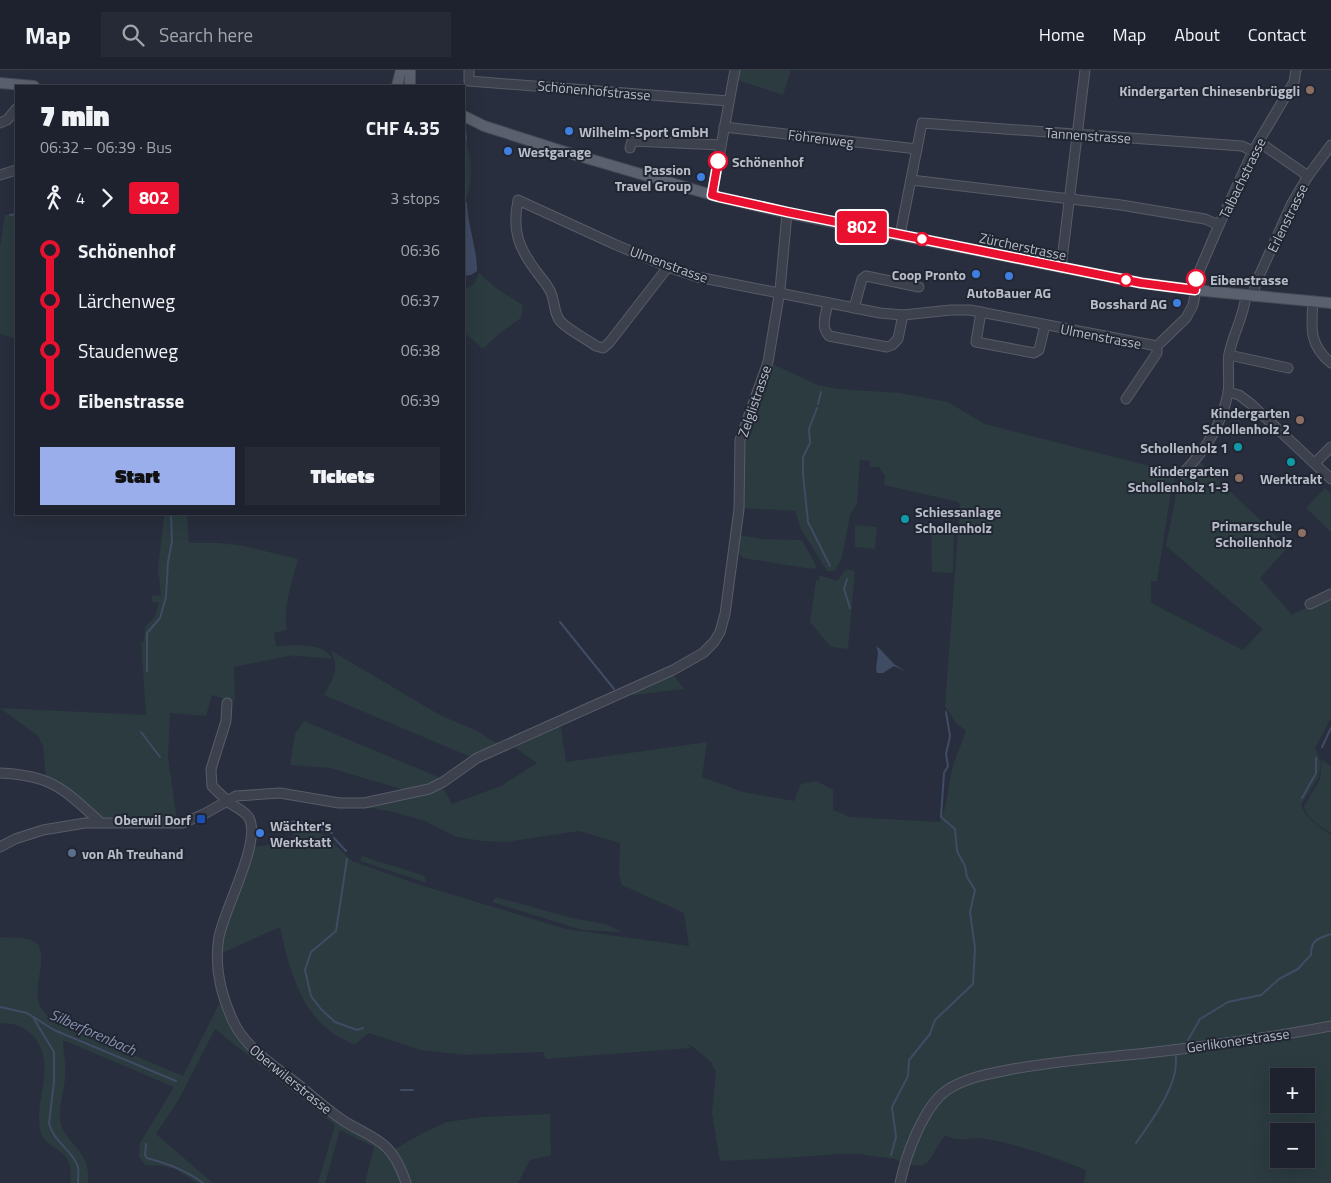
<!DOCTYPE html>
<meta charset="utf-8">
<style>
body{margin:0;font-family:"Titillium Web",sans-serif;background:#262a36;color:#f1f3f6;height:100vh;display:flex;flex-direction:column;font-size:19px;white-space:nowrap}
*{box-sizing:border-box;margin:0}
p{font-size:16px;color:#a1a4aa}
.icon{flex:none;width:28px;height:28px;fill:none;stroke:currentColor;stroke-width:2;stroke-linecap:round;stroke-linejoin:round}
.map{position:relative;flex:1;overflow:hidden}
.details{position:absolute;left:15px;top:15px;width:450px;height:430px;display:flex;flex-direction:column;background:#1e222e;border-radius:0px;box-shadow:0 5px 20px #0002,0 0 0 1px #3c3f4a}
.details>*{flex:none}
.badge{padding:0 10px;border-radius:4px;font-size:18px;line-height:32px}
.buttons{position:absolute;left:1270px;top:998px;display:grid;gap:10px}
.buttons a{display:grid;place-items:center;width:45px;height:45px;border-radius:0px;background:#1e222e;box-shadow:0 5px 20px #0002,0 0 0 1px #3c3f4a;font-size:25px}
.map>.badge{position:absolute;translate:-50% -50%;box-shadow:0 0 0 2px #fff}
.legs{display:flex;align-items:center;gap:8px;height:55px;padding:0 25px;font-size:16px}
.legs p{margin-inline-start:auto}
.summary{display:flex;align-items:center;justify-content:space-between;height:85px;padding:0 25px}
h1{font-size:28px;font-weight:800;line-height:38px}
.primary-button{display:flex;gap:10px;margin-top:auto;padding:10px 25px}
.primary-button a{flex:1;height:58px;border-radius:0px;background:#9aaeec;color:#111;font-size:20px;font-weight:800;line-height:58px;text-align:center}
.primary-button a+a{background:#262a36;color:#f1f3f6}
ul{padding:0 25px;list-style:none}
li{display:flex;align-items:center;gap:18px;height:50px;font-size:19px}
li i{display:grid;place-items:center;width:8px;height:100%;margin:0 6px;background:currentColor}
li i::after{content:'';width:12px;height:12px;margin:-6px;border:4px solid;border-radius:50%;background:#1e222e}
li p{margin-inline-start:auto}
li:first-child i{background:linear-gradient(#0000 50%,currentColor 0)}
li:last-child i{background:linear-gradient(currentColor 50%,#0000 0)}
header{display:flex;align-items:center;gap:30px;box-sizing:border-box;height:70px;padding:0 25px;background:#1e222e;border-bottom:1px solid #3c3f4a}
header strong{font-size:24px}
nav{display:flex;gap:28px;margin-inline-start:auto;font-size:18px}
.search{width:350px;height:45px;background:#262a36;display:flex;align-items:center;gap:12px;box-sizing:border-box;padding:0 18px;border-radius:0px;color:#a1a4aa;font-size:19px}
.map>svg:first-child{display:block}
.green{fill:#2b3b3f;fill-rule:evenodd}
.water{fill:#404b64}
.lines{fill:none;stroke-linecap:round;stroke-linejoin:round}
.stream{stroke:#404b64;stroke-width:2}
.minor-casing{stroke:#575c68;stroke-width:11}
.major-casing{stroke:#454a56;stroke-width:12}
.minor{stroke:#3c414d;stroke-width:9}
.major{stroke:#5a606d;stroke-width:10}
.line-1-casing{stroke:#fff;stroke-width:11}
.line-1{stroke:#ea102f;stroke-width:8}
.education-dot{fill:#8d6e63;stroke:#212633;stroke-width:2}
.shop-dot{fill:#3f7fe0;stroke:#212633;stroke-width:2}
.stop-1-dot{fill:#fff;stroke:#ea102f;stroke-width:2.5}
.culture-dot{fill:#0f9aa8;stroke:#212633;stroke-width:2}
.transit-dot{fill:#1a4fb4;stroke:#212633;stroke-width:2}
.service-dot{fill:#5c6f8a;stroke:#212633;stroke-width:2}
.labels{text-anchor:middle;dominant-baseline:central;stroke-width:4;stroke-linejoin:round;paint-order:stroke}
.street-label{font-size:14px;fill:#b8bcc8;stroke:#212633}
.poi-label{font-size:14px;font-weight:bold;fill:#b8bcc8;stroke:#212633;text-anchor:end}
.stop-label{font-size:14px;font-weight:bold;fill:#b8bcc8;stroke:#212633;text-anchor:start}
.water-label{font-size:15px;font-style:italic;fill:#848fac;stroke:#212633}
</style>
<header>
<strong>Map</strong>
<div class="search"><svg class="icon" aria-label="search" viewBox="0 0 24 24"><circle cx="10" cy="10" r="6"/><path d="M15 15l6 6"/></svg>Search here</div>
<nav><a>Home</a><a>Map</a><a>About</a><a>Contact</a></nav>
</header>
<div class="map">
<svg width="1331" height="1113" viewBox="0 0 1331 1113">
<rect width="100%" height="100%" fill="#282e3d"/>
<g class="green">
<path d="M740,0H791L783,25L738,10Z"/>
<path d="M464,65C472,88 473,105 467,129L464,128Z"/>
<path d="M16,144V269L0,264V177L5,145Z"/>
<path d="M479,203L497,219L523,235L521,248L500,263L483,279L464,262V220L474,214Z"/>
<path d="M772,294L818,315L839,319L900,323L948,332L985,354L1177,403L1172,416L1157,511H1151V532L1153,534L1243,580L1263,559L1166,476L1177,419L1181,409L1199,391L1288,477L1260,508L1292,545L1331,525V648L1315,678L1321,693L1320,700L1318,708L1301,735C1306,749 1320,757 1331,765V1113H1084L1086,1100C1053,1087 1020,1075 986,1069C971,1066 958,1074 945,1065L928,1092L922,1096L904,1094L895,1089L858,1084H840L784,1088L720,1091L712,1043L716,1003L711,992L693,977L686,974L691,978L545,989L544,982L465,985L421,980L369,963L354,975C344,969 332,964 324,956C297,932 287,890 280,857L220,884L221,866L253,777L291,772L296,757L317,762L326,766L352,791L417,814L566,859L689,876L684,843L622,815L619,805L620,773L579,761L507,772L483,771L456,767L425,751L393,742L366,737L442,716L452,734L501,716L537,693L511,675L560,652L566,692L707,672L702,707L743,722L794,731L801,714L817,711L833,720V740L850,747L940,752L945,738L952,698L966,661L956,653L945,636L960,435L958,432L884,415L885,406L879,397H870V391L860,390L857,434L850,445L842,487L835,501H827L801,459L795,441L744,438V375L746,361ZM1279,1006H1306V1034H1279ZM1279,1061H1306V1089H1279Z"/>
<path d="M1325,418L1331,424V462L1306,438Z"/>
<path d="M163,444H187L189,473H219L244,476L298,489C293,510 282,538 287,560L274,563L276,576C293,576 323,571 332,589L301,586L292,587L293,585L234,597L235,632L212,625L206,646L170,643L168,687L177,751L101,750L46,708L43,676L38,666L0,638L146,645L141,572H144L145,557L155,546L159,533L151,531L152,525L161,526L158,498L164,447Z"/>
<path d="M855,455L877,457L875,479L855,477Z"/>
<path d="M931,456L954,457L953,503L932,502Z"/>
<path d="M740,465L762,469L802,470L817,497L812,499L743,488L738,482Z"/>
<path d="M846,499L855,501L848,579L831,577L810,552L816,510L819,511V505L837,511Z"/>
<path d="M330,580L438,644L477,661L499,675L473,688L324,625C333,609 341,598 330,580Z"/>
<path d="M672,603L684,619L615,627Z"/>
<path d="M304,651L443,709L428,717L401,723V719L330,698L290,695L295,664Z"/>
<path d="M1322,690L1331,696V763C1321,757 1306,748 1304,736L1320,709Z"/>
<path d="M362,786C383,794 404,798 424,806L427,813L360,791Z"/>
<path d="M496,827L572,848L605,854L622,862L582,860L492,832Z"/>
<path d="M0,867C10,868 22,867 31,870C53,877 32,915 39,934C43,944 53,950 61,955L183,1006L219,934L223,932L239,968L390,1082L421,1064L447,1052L482,1047L550,1044L551,1085L530,1090L518,1113H365L374,1077L340,1060L325,1113H318L335,1055L215,959L179,1029L156,1064L213,1113H197L175,1099L164,1096L145,1095L139,1087L140,1073L174,1017L63,970C63,983 67,996 65,1009C64,1021 59,1035 60,1048C61,1073 92,1078 88,1113H70C71,1107 71,1096 68,1090C61,1078 43,1075 40,1060C34,1029 57,995 34,967C25,956 13,953 0,953Z"/>
</g>
<g class="water">
<path d="M464,129L467,133C468,157 477,178 477,201L471,205L464,206Z"/>
<path d="M876,577L879,578L894,594L906,602L894,596L883,603H877C874,594 881,585 876,577Z"/>
</g>
<g class="lines">
<g class="stream">
<path d="M464,78L466,69L465,59"/>
<path d="M10,145L16,144"/>
<path d="M818,334L821,322"/>
<path d="M817,338L809,359L810,373L803,387V404L808,452L830,496"/>
<path d="M847,509L844,519L850,538"/>
<path d="M560,552L614,619"/>
<path d="M147,601V563L160,548L166,527L168,492L172,471L171,444"/>
<path d="M141,662L160,687"/>
<path d="M1322,677L1331,658"/>
<path d="M1302,728L1316,703V688"/>
<path d="M290,752L298,751L308,755"/>
<path d="M316,757L332,763"/>
<path d="M334,768L346,781"/>
<path d="M347,789L336,861L311,882L305,900L311,926L321,939L335,952L357,960L363,958"/>
<path d="M1305,891L1311,885C1311,869 1318,869 1331,864"/>
<path d="M0,937L27,943L54,960L176,1011"/>
<path d="M34,949L54,982V1012L49,1053C53,1072 73,1080 78,1097C79,1102 78,1108 78,1113"/>
<path d="M1188,970L1200,949L1228,932L1261,925L1279,909L1298,899L1304,892"/>
<path d="M401,1020H413"/>
<path d="M1136,1073C1150,1053 1170,1026 1175,1002C1176,997 1176,991 1176,986"/>
<path d="M146,1074L145,1085L147,1088C168,1094 186,1100 203,1113"/>
<path d="M891,1085L896,1067L892,1037L908,1006L909,990L930,964L935,950L973,914L975,878L970,842L975,820L967,807L965,796L957,781L955,759L941,747L944,703L948,696L946,684L950,666L946,642"/>
</g>
<defs>
<g id="minor">
<path d="M469,1V11L729,31"/>
<path d="M0,53L7,50L16,39"/>
<path d="M724,57L917,79"/>
<path d="M1259,72L1308,106"/>
<path d="M630,78L632,71L721,75"/>
<path d="M0,105L16,100"/>
<path d="M911,110L1121,135L1205,149L1219,155"/>
<path d="M712,125L735,0"/>
<path d="M900,165L922,53L1242,76L1253,81"/>
<path d="M668,197L609,273L603,278L596,276C585,268 570,261 561,252C554,245 555,232 551,223C548,215 541,208 536,201C518,177 512,160 518,130L614,174L668,197L698,207L880,243L903,245L951,240H970L1157,276"/>
<path d="M1061,198L1085,0"/>
<path d="M1254,226L1255,215L1292,133L1308,106L1331,75"/>
<path d="M1313,231C1311,258 1309,275 1331,293"/>
<path d="M828,233C826,245 820,256 829,266L887,277L892,275L898,269L903,245"/>
<path d="M854,238L862,209L866,206L919,217"/>
<path d="M981,242L976,272L1034,283L1039,280L1045,255"/>
<path d="M1229,285L1288,298"/>
<path d="M1228,322L1239,325L1251,334L1331,409"/>
<path d="M1126,329L1157,283V276L1186,248L1193,235L1195,225V211L1219,155L1253,81L1294,12L1296,0"/>
<path d="M1315,393L1331,377"/>
<path d="M1183,403C1205,381 1222,354 1228,323C1230,310 1227,297 1229,284C1233,264 1244,246 1246,225"/>
<path d="M1310,534L1331,524"/>
<path d="M227,633L226,651L211,699L212,716C218,722 224,728 231,734C237,738 245,741 249,748C262,771 224,839 219,867C214,895 221,925 233,951C246,979 276,997 300,1016C313,1027 327,1039 341,1049C355,1059 374,1065 386,1077C396,1086 402,1101 406,1113"/>
<path d="M0,703C51,705 64,719 100,752"/>
<path d="M0,777L15,769L43,760L85,753H183L206,743L236,726L280,723L339,733H364L429,719L443,712L477,688L673,600L703,583L714,572L720,562L725,544L739,439L740,370L768,292L780,220L787,143"/>
<path d="M900,1113C906,1085 923,1037 947,1020C965,1008 987,1004 1008,1000C1054,991 1100,988 1147,983C1209,976 1270,968 1331,956"/>
</g>
<g id="major">
<path d="M0,13L34,16"/>
<path d="M397,16L401,0"/>
<path d="M410,16V0"/>
<path d="M464,46L484,56L559,80L719,127L787,143L1141,213L1195,220L1331,233"/>
</g>
</defs>
<use href="#minor" class="minor-casing"/>
<use href="#major" class="major-casing"/>
<use href="#minor" class="minor"/>
<use href="#major" class="major"/>
</g>
<g class="lines">
<defs>
<path id="line-1" d="M718,91L712,125L719,127L787,142L1141,213L1195,220L1194,216L1196,209"/>
</defs>
<use href="#line-1" class="line-1-casing"/>
<use href="#line-1" class="line-1"/>
</g>
<g class="education-dot">
<circle cx="1310" cy="20" r="5"/>
<circle cx="1300" cy="350" r="5"/>
<circle cx="1239" cy="408" r="5"/>
<circle cx="1302" cy="463" r="5"/>
</g>
<g class="shop-dot">
<circle cx="569" cy="61" r="5"/>
<circle cx="508" cy="81" r="5"/>
<circle cx="701" cy="107" r="5"/>
<circle cx="976" cy="204" r="5"/>
<circle cx="1009" cy="206" r="5"/>
<circle cx="1177" cy="233" r="5"/>
<circle cx="260" cy="763" r="5"/>
</g>
<g class="stop-1-dot">
<circle cx="718" cy="91" r="9"/>
<circle cx="922" cy="169" r="6"/>
<circle cx="1196" cy="209" r="9"/>
<circle cx="1126" cy="210" r="6"/>
</g>
<g class="culture-dot">
<circle cx="1238" cy="377" r="5"/>
<circle cx="1291" cy="392" r="5"/>
<circle cx="905" cy="449" r="5"/>
</g>
<rect class="transit-dot" x="196" y="744" width="10" height="10" rx="2.5"/>
<circle class="service-dot" cx="72" cy="783" r="5"/>
<g class="labels">
<g class="street-label">
<text transform="translate(594 20) rotate(5)">Schönenhofstrasse</text>
<text transform="translate(1088 65) rotate(4)">Tannenstrasse</text>
<text transform="translate(821 68) rotate(7)">Föhrenweg</text>
<text transform="translate(1242 108) rotate(-64)">Talbachstrasse</text>
<text transform="translate(1287 148) rotate(-64)">Erlenstrasse</text>
<text transform="translate(1023 176) rotate(12)">Zürcherstrasse</text>
<text transform="translate(669 194) rotate(20)">Ulmenstrasse</text>
<text transform="translate(1101 266) rotate(11)">Ulmenstrasse</text>
<text transform="translate(754 331) rotate(-71)">Zelglistrasse</text>
<text transform="translate(1238 970) rotate(-8)">Gerlikonerstrasse</text>
<text transform="translate(291 1009) rotate(39)">Oberwilerstrasse</text>
</g>
<g class="poi-label">
<text x="1300" y="20">Kindergarten Chinesenbrüggli</text>
<text x="579" y="61" text-anchor="start">Wilhelm-Sport GmbH</text>
<text x="518" y="81" text-anchor="start">Westgarage</text>
<text x="691" y="99">Passion<tspan x="691" dy="16">Travel Group</tspan></text>
<text x="966" y="204">Coop Pronto</text>
<text x="1009" y="222" text-anchor="middle">AutoBauer AG</text>
<text x="1167" y="233">Bosshard AG</text>
<text x="1290" y="342">Kindergarten<tspan x="1290" dy="16">Schollenholz 2</tspan></text>
<text x="1228" y="377">Schollenholz 1</text>
<text x="1229" y="400">Kindergarten<tspan x="1229" dy="16">Schollenholz 1-3</tspan></text>
<text x="1291" y="408" text-anchor="middle">Werktrakt</text>
<text x="915" y="441" text-anchor="start">Schiessanlage<tspan x="915" dy="16">Schollenholz</tspan></text>
<text x="1292" y="455">Primarschule<tspan x="1292" dy="16">Schollenholz</tspan></text>
<text x="191" y="749">Oberwil Dorf</text>
<text x="270" y="755" text-anchor="start">Wächter's<tspan x="270" dy="16">Werkstatt</tspan></text>
<text x="82" y="783" text-anchor="start">von Ah Treuhand</text>
</g>
<g class="stop-label">
<text x="732" y="91">Schönenhof</text>
<text x="1210" y="209">Eibenstrasse</text>
</g>
<g class="water-label">
<text transform="translate(93 962) rotate(24)">Silberforenbach</text>
</g>
</g>
</svg>
<div class="buttons">
<a>+</a>
<a>−</a>
</div>
<b class="badge" style="left:862px;top:157px;background:#ea102f;color:#fff">802</b>
<section class="details">
<div class="summary"><div><h1>7 min</h1><p>06:32 – 06:39 · Bus</p></div><b>CHF 4.35</b></div>
<div class="legs"><svg class="icon" aria-label="walk" viewBox="0 0 24 24"><circle cx="13" cy="4" r="2"/><path d="M13 8l-2 6 4 7M11 14l-3 7M7 12l3-4h3l4 4"/></svg>4<svg class="icon" aria-label="forward" viewBox="0 0 24 24"><path d="M9 5l7 7-7 7"/></svg><b class="badge" style="background:#ea102f;color:#fff">802</b><p>3 stops</p></div>
<ul>
<li><i style="color:#ea102f"></i><b>Schönenhof</b><p>06:36</p></li>
<li><i style="color:#ea102f"></i><span>Lärchenweg</span><p>06:37</p></li>
<li><i style="color:#ea102f"></i><span>Staudenweg</span><p>06:38</p></li>
<li><i style="color:#ea102f"></i><b>Eibenstrasse</b><p>06:39</p></li>
</ul>
<div class="primary-button"><a>Start</a><a>Tickets</a></div>
</section>
</div>
